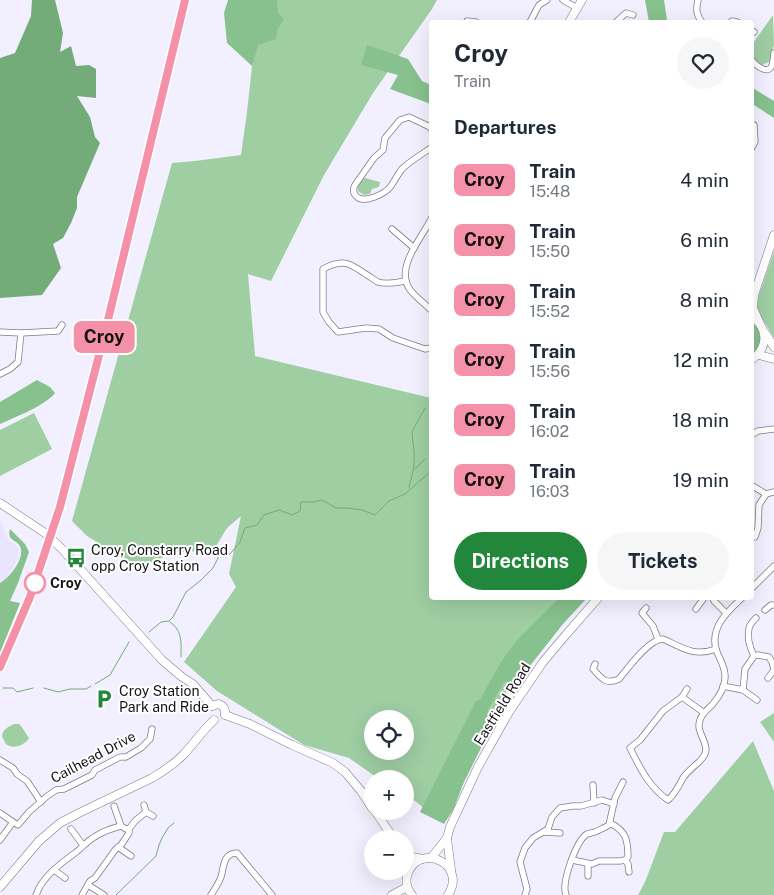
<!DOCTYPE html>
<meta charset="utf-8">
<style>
body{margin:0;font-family:"Public Sans",sans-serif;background:#f6f6f7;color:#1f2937;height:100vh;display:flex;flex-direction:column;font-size:19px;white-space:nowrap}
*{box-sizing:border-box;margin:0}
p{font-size:16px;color:#747a83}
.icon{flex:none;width:28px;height:28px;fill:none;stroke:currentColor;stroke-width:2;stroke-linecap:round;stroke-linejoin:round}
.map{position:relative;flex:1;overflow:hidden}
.details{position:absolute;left:429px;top:20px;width:325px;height:580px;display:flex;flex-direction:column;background:#fff;border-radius:5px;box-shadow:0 5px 20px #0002}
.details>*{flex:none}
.badge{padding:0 10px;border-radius:8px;font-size:18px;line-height:32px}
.controls{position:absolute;left:364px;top:710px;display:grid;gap:10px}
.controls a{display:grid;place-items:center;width:50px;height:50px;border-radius:50%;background:#fff;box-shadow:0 5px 20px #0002;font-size:25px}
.map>.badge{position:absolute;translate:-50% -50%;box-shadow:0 0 0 2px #fff}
h2{padding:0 25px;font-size:19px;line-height:45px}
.round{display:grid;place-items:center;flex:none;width:52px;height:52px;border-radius:26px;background:#f6f6f7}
.summary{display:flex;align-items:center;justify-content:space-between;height:85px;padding:0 25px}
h1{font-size:24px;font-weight:700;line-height:38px}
.action{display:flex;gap:10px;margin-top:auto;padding:10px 25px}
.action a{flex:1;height:58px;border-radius:30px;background:#23873b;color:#fff;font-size:20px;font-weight:700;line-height:58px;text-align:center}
.action a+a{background:#f6f6f7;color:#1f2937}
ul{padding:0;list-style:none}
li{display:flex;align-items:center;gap:15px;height:60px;padding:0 25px}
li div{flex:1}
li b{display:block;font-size:19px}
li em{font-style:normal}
li .badge{min-width:55px;font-weight:700;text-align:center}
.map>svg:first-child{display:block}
.built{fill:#e9e5ff}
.green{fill:#9fcea3;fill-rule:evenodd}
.forest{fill:#87c18d}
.water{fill:#73ac79}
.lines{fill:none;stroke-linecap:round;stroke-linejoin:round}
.stream{stroke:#73ac79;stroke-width:1}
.street-casing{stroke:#7d7a8b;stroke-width:7}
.secondary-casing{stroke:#7d7a8b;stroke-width:9}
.street{stroke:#fff;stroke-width:5.5}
.secondary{stroke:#fff;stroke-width:8}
.rail{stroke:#4b4a52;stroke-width:1;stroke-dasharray:8 4;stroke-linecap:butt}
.secondary-bridge-casing{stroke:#7d7a8b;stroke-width:9;stroke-linecap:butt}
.secondary-bridge{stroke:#fff;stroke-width:8}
.line-casing{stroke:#fff;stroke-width:11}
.line{stroke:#f491a8;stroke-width:8}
.stop-dot{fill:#fff;stroke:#f491a8;stroke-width:2.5}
.labels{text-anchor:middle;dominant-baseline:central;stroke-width:4;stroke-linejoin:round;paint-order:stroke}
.poi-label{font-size:14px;fill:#15141a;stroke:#fff;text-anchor:start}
.stop-label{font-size:14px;font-weight:bold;fill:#15141a;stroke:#fff;text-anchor:start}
.street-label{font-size:14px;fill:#15141a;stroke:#fff}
</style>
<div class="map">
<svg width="774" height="895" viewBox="0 0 774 895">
<rect width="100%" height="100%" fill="#f2f0ff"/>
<path class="built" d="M0,521L3,525L8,540L19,548L18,558L12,570L5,579L0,582Z"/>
<g class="green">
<path d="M265,0H437L432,9L373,93L324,175L271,281L248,274L255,356L431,398V598H574L522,663L440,821L415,801L405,795V779H379L349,758L304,745L217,691L184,662L236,587L229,574L241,516L227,528L216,546L202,551L175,552L139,568L87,536L72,521L172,163L195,161L241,155L247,112L252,66ZM372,719H405V751H372Z"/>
<path d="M773,15L774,45L769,62L762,65L753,58L751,54V46Z"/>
<path d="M365,178L380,182L379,187L372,189L370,194L364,195L358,191C357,184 361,182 365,178Z"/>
<path d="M774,251V338L757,310L758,298Z"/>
<path d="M34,413L52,449L0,476V430Z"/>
<path d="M774,713V742L760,722Z"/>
<path d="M14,724H19L21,726L29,738C25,745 13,750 6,744C5,742 2,737 2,736C3,729 8,727 14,724Z"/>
<path d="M753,741L774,791V895H638L645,882L664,832H675Z"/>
</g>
<g class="forest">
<path d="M228,0H278L277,2L278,13L284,19L277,30L276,39L258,45L252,66L227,43L224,13Z"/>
<path d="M645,0H664L667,20L670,22H649Z"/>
<path d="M367,45L408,59L422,81L431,85V104L390,89L398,75L361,65Z"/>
<path d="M751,87L774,101V118L751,103Z"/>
<path d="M751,322C763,331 763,345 751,355Z"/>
<path d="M37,380L50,387L55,393C45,406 15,417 0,424V402Z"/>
<path d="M10,529L25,544L29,552L18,583L10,601L20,603L0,653V583C9,578 23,561 21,549C19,539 6,542 10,529Z"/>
<path d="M559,598H587L563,624L514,686L505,681L487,711L501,718L485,740L464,782L453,810L444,824L420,812L476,701L480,700L501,662L517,640Z"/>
</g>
<path class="water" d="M32,0H55L63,33L60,52L71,46L76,66L89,65L96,69V98L77,96L90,117L95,137L100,143L77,197V208L71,223L63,238L53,244L61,268L42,295L0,298V58L15,53L31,16Z"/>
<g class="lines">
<g class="stream">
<path d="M415,469L425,459"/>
<path d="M409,488C410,480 414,472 414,464C415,454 413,444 412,434L413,430L425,408"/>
<path d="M170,622C183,631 181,643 181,657"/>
<path d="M149,632L161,622L169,621L173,617L186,592L200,581L213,568L220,554H230L240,542L245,528L257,525L264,515L279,510L292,515L300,511L301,502H313L322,500L336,508H348L362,510L375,515L389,501L405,494L431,471"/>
<path d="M95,684L110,675L129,642"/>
<path d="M3,688H13L17,692L33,688"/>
<path d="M44,688L58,692L70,689H86L91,686"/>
<path d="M116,895L156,856L159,845L162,838L168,828L174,823"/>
</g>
<defs>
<g id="street">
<path d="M563,0L577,8"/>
<path d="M698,0C696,9 696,15 702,22"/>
<path d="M467,21L476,22"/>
<path d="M530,22L539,5L547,0"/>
<path d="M616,22L626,13L633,15"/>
<path d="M731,22L732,21L737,22"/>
<path d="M751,30L754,32"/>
<path d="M751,59C756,66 771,78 773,61C774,58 774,55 774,53"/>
<path d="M431,129L430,127L409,117L400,120L385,138L383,150L374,158L355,185C353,189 353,193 356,196C364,205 386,193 391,186C395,180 398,174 402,169C410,161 422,154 431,148"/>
<path d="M751,149L755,142L754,125"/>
<path d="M431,219C422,238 393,269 411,291C417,298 425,304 431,310"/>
<path d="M392,229L414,248"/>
<path d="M406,281C397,282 386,285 378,282C374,280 371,277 367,275C350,263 343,258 323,269V312L329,322L338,332L366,328L379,329L393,338L425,349L431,348"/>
<path d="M0,332L21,333L18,362L10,369L0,374"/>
<path d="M21,333L58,331L62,325"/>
<path d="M751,435L758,431L774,429"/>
<path d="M751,485L766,494L774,492"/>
<path d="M755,537L758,528L759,505L766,494"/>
<path d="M751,589L774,566"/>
<path d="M713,598L714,601L726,613"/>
<path d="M646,608L642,613L653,626L658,639"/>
<path d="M696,609L704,598"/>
<path d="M765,610L771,605H774"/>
<path d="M754,656C750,648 747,637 749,628C750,624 753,621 756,618"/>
<path d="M595,664L593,669C602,679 606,685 619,679C628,668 649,639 663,639C683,648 694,657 716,649"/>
<path d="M768,678L774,670"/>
<path d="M723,686L743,690L757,700"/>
<path d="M743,690L745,669L754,656L758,655L769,657L772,662L774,669"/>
<path d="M682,697L687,689"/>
<path d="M703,712L682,697L663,711L640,740L630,748C640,768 649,787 668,800C676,793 678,787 683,778C687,772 693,767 699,762C703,758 706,754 706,749C705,738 696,731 700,720C702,713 707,710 712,705C718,698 725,687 725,678C726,667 719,659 716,649C710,627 728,611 742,598"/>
<path d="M0,760L13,768L17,774L27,781L41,802"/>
<path d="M593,785L594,803"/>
<path d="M114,806L121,826"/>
<path d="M146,812L153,816"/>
<path d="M0,813L13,822"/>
<path d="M71,829L83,845"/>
<path d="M543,832L560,833"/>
<path d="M0,840L13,822L18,825L29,812L46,797L56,790L64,789L92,775L95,770L120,757H126L141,748L150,739L152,729"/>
<path d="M118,847L131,856"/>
<path d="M572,860L592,864L599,861H620L625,860L628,857C628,840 626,831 610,823"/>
<path d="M625,860L628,864L629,872"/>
<path d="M54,870L65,878"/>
<path d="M588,876V864"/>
<path d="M88,885L104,895"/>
<path d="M36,895C42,877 60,864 75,853C82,848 88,840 96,836C104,831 113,828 121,826L126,829H129"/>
<path d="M82,895L90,881L95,878L115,850L121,845L129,833V829L135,821L146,812L144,805"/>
<path d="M211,895C214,890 219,883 221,877C224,867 223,853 237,853L272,895"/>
<path d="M525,895L527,889L520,862L525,848L533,838L548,829L552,817L560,808L573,806H581L602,800L614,804"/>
<path d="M566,895C561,883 576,841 587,834C589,833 592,833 595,832C599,830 604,828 609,825L615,798L623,782"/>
</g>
<g id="secondary">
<path d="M569,22L582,0"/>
<path d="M760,324L753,308L754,295L774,235"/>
<path d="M765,333L774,347"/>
<path d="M759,355L774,359"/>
<path d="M751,360C765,351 769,335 758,322"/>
<path d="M0,503L45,533"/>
<path d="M62,549L162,660L182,677L193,684L212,706"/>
<path d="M212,706L218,704C223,705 226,709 225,715"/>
<path d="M225,715L250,724L292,745L333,763L345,772L361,791L372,808"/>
<path d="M375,811L394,839"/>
<path d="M447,838L451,870"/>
<path d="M405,852L412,857L423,859"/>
<path d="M431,858L447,838L450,827L478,767L509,712L543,662L564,637L598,598"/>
<path d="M0,887L39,841L60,823L79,813L152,778C162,772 173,765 182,756C193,745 202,731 214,720"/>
<path d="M392,895L407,887"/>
<path d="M412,895C406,888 405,881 408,873C420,842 468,864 448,895"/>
</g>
</defs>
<use href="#street" class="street-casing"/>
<use href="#secondary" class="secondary-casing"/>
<use href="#street" class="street"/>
<use href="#secondary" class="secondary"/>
<path class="rail" d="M0,672L32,598L64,508L111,321L188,0"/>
<defs>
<path id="secondary-bridge" d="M45,533L62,549"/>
</defs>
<use href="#secondary-bridge" class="secondary-bridge-casing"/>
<use href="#secondary-bridge" class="secondary-bridge"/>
</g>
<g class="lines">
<defs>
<path id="line" d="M0,667L30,597L60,507L108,320L185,0"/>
</defs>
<use href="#line" class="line-casing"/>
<use href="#line" class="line"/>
</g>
<defs>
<symbol id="bus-bare" viewBox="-9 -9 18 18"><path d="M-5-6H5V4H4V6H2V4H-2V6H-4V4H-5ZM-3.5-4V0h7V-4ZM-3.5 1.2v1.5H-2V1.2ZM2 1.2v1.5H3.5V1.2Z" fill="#23873b" stroke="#fff" stroke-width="2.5" paint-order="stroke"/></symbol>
<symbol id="parking-bare" viewBox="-9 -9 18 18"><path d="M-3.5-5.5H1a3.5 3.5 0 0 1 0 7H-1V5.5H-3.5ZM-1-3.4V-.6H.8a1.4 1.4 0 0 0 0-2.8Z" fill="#23873b" stroke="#fff" stroke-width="2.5" paint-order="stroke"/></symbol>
</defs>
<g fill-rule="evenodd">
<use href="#bus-bare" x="62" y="544" width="28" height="28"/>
<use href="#parking-bare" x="90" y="685" width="28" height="28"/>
</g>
<circle class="stop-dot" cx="35" cy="583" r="10"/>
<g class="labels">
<g class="poi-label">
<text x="91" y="550">Croy, Constarry Road<tspan x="91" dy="16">opp Croy Station</tspan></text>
<text x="119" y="691">Croy Station<tspan x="119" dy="16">Park and Ride</tspan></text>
</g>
<g class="stop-label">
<text x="50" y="583">Croy</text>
</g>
<g class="street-label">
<text transform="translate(502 704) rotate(-58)">Eastfield Road</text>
<text transform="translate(93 757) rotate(-28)">Cailhead Drive</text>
</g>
</g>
</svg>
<div class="controls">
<a><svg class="icon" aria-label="locate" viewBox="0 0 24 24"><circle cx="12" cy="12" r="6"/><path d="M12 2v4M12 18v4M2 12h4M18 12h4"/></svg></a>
<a>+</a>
<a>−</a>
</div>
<b class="badge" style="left:104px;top:337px;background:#f491a8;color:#111">Croy</b>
<section class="details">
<div class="summary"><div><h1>Croy</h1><p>Train</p></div><a class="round"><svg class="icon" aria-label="heart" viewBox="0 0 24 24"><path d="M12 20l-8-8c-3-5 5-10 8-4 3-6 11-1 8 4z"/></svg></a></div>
<h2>Departures</h2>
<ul>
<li><span class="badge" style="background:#f491a8;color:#111">Croy</span><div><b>Train</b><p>15:48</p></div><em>4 min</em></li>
<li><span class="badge" style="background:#f491a8;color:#111">Croy</span><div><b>Train</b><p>15:50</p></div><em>6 min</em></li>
<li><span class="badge" style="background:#f491a8;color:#111">Croy</span><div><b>Train</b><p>15:52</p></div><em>8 min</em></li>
<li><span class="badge" style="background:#f491a8;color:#111">Croy</span><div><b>Train</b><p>15:56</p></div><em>12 min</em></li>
<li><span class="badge" style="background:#f491a8;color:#111">Croy</span><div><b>Train</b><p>16:02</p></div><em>18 min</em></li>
<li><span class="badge" style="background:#f491a8;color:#111">Croy</span><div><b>Train</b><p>16:03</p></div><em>19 min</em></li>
</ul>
<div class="action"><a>Directions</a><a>Tickets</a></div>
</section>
</div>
